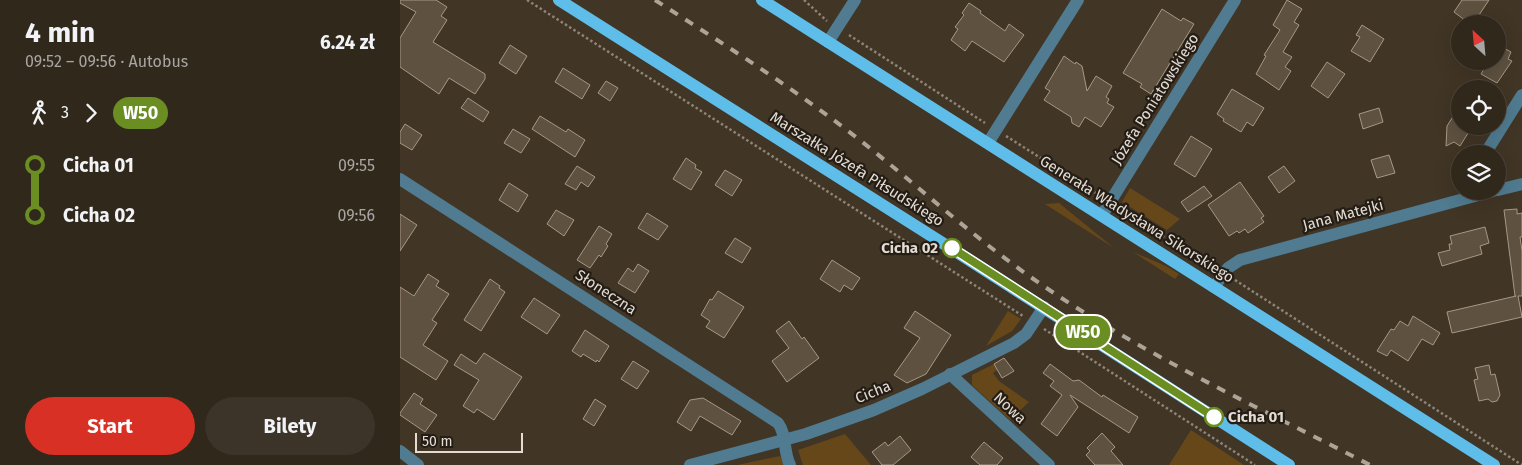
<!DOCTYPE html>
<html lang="pl">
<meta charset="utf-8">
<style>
body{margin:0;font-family:"Fira Sans",sans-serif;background:#3d3429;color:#f1f3f6;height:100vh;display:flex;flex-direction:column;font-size:19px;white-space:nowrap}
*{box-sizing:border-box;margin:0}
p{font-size:16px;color:#a8a6a3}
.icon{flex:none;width:28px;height:28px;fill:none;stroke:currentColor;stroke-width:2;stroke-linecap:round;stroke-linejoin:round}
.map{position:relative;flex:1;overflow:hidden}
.panel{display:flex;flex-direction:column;background:#31281c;width:400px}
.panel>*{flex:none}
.badge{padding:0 10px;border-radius:16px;font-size:18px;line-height:32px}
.needle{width:32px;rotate:334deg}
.controls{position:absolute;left:1051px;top:15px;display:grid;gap:10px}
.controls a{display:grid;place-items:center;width:55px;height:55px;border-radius:50%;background:#31281c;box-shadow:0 5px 20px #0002,0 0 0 1px #4c443b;font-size:25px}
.scale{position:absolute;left:15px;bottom:12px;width:108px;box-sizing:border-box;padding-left:5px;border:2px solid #e4dcd2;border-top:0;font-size:14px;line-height:18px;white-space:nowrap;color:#e4dcd2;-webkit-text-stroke:4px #231d16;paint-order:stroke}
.map>.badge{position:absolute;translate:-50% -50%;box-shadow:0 0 0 2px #fff}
.legs{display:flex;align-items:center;gap:8px;height:55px;padding:0 25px;font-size:16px}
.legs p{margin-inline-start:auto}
.summary{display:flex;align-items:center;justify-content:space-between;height:85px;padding:0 25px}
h1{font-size:28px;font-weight:700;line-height:38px}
.action{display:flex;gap:10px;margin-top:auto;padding:10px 25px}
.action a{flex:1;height:58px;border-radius:30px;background:#d93025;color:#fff;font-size:20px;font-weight:700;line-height:58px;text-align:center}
.action a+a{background:#3d3429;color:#f1f3f6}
ul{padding:0 25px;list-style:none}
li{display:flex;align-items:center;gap:18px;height:50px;font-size:19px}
li i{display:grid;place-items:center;width:8px;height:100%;margin:0 6px;background:currentColor}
li i::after{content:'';width:12px;height:12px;margin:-6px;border:4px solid;border-radius:50%;background:#31281c}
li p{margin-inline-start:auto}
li:first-child i{background:linear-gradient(#0000 50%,currentColor 0)}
li:last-child i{background:linear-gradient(currentColor 50%,#0000 0)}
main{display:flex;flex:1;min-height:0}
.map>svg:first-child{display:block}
.green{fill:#66471a}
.building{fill:#5e5140;stroke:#a79886}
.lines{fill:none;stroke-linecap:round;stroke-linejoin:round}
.path{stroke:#8e8477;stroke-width:2.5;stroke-dasharray:2.5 2.5;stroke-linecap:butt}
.minor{stroke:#507b90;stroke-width:12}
.major{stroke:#5fbde9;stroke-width:12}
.rail{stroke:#ada397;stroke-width:4;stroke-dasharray:9 9;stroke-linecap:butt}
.line-1-casing{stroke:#fff;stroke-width:11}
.line-1{stroke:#6b8e23;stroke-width:8}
.stop-1-dot{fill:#fff;stroke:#6b8e23;stroke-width:2.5}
.labels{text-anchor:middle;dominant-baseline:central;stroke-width:4.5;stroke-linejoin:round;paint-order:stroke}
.street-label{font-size:15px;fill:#e4dcd2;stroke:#231d16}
.stop-label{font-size:15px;font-weight:bold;fill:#e4dcd2;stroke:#231d16;text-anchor:end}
</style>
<main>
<section class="panel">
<div class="summary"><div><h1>4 min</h1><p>09:52 – 09:56 · Autobus</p></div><b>6.24 zł</b></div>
<div class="legs"><svg class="icon" aria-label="walk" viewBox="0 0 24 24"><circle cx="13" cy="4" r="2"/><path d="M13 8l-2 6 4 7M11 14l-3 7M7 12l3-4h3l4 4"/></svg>3<svg class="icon" aria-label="forward" viewBox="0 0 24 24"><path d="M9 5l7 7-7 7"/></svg><b class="badge" style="background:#6b8e23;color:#fff">W50</b></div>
<ul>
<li><i style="color:#6b8e23"></i><b>Cicha 01</b><p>09:55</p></li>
<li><i style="color:#6b8e23"></i><b>Cicha 02</b><p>09:56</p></li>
</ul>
<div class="action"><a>Start</a><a>Bilety</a></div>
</section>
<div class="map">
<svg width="1122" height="465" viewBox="0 0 1122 465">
<rect width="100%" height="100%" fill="#413525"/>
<g class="green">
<path d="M730,188L780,219L767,230L722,202Z"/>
<path d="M659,203L714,248L645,204Z"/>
<path d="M733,252L766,266L779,274L775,279Z"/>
<path d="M608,311L621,319L612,331L586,346Z"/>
<path d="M594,364L597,370L593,373L599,381L629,402L610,420L572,385V375Z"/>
<path d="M791,430L844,465H769Z"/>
<path d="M445,434L471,465H403L398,450Z"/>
<path d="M380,456L384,465H337Z"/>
</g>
<g class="building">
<path d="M0,0H36L47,7L41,16L47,20L33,42L85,74V79L75,94L49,78L39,94L0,67V38L16,12L0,3Z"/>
<path d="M887,0L902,9L894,22L899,25L883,52L892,57L885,67L891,71L879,90L856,74L866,56L864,55L880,30L873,25Z"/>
<path d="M1062,0H1089L1073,24H1070L1054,12Z"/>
<path d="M569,3L581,11L580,13L605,31L609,24L624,35L604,62L572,41L565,51L551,40L558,29L555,27L564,15L562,13Z"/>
<path d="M762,9L781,21L783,18L794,24L751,94L740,87L742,84L723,73Z"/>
<path d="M962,25L984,39L970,62L951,51L960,37L956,35Z"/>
<path d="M110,45L127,56L116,74L99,63Z"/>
<path d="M1098,45L1111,52L1108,59L1112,61L1097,83L1081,74L1089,61H1098Z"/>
<path d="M664,56L675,64L676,62L682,66L687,91L696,76L712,86L706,97L709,99L707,103L714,107L701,127L685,117L679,127L672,123L671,117L644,100L650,91L645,88Z"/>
<path d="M927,62L945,74L928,98L911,86Z"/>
<path d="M163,68L190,85L182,99L155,82Z"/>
<path d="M206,81L218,88L210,101L198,93Z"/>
<path d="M832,89L864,108L853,126L847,122L841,132L823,121L824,119L817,114Z"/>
<path d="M68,98L89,112L83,122L61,108Z"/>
<path d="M979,108L983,122L963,129L959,114Z"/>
<path d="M140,116L166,132L168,129L185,140L175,157L132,129Z"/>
<path d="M1052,118L1060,124V126H1064L1070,130L1060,146L1054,142L1046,146L1047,126Z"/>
<path d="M5,124L22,135L12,150L0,143V132Z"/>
<path d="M113,129L130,139L121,153L104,143Z"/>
<path d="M791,136L812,149L795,177L774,164Z"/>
<path d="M989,155L995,173L977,178L971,160Z"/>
<path d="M286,158L296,165L295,168L302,172L291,190L273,179Z"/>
<path d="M177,166L195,177L188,187L181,182L176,190L165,184Z"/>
<path d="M884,166L895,181L879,193L868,177Z"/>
<path d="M325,170L342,180L332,196L315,185Z"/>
<path d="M840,182L864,216L861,218L864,222L848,233L845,229L839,233L837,231L829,236L808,205Z"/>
<path d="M109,183L128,195L118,212L99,200Z"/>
<path d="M804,186L812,196L788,212L781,202Z"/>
<path d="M1117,209V214L1122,213V237H1120L1122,251V296H1118L1122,317L1052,333L1047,312L1116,296H1115L1104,210Z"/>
<path d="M156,210L174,220L164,236L147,224Z"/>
<path d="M247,213L268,226L258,240L238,228Z"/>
<path d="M0,214L17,225L0,251Z"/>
<path d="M199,226L212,234L206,244L208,246L201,257L199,255L190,268L177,260Z"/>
<path d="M1085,227L1089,243L1080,246L1082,254L1042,266L1038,253L1050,250L1049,244H1052L1050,236Z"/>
<path d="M335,238L351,248L342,263L325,253Z"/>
<path d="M432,260L460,278L452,290L444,285L440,292L420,279Z"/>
<path d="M238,264L249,271L235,293L218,283L228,268L233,272Z"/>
<path d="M28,274L39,281L36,286L49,294L32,320L37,323L23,345L48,361L36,380L0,357V287L14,296Z"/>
<path d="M90,279L100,286L99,288L105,292L81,331L64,320Z"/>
<path d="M318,291L344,307L324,338L306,327L310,321L301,315L310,299L312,300Z"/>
<path d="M134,298L160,315L147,334L121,317Z"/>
<path d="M515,311L551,335L526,374L507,383L494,375L520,338L504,328Z"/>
<path d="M1013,316L1040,333L1033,345L1022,339L1008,361L991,350L987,356L977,351L991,329L994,330L1000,321L1008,326Z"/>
<path d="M389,321L402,339L404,337L419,358L387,382L372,361L389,348L376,331Z"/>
<path d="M185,330L209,346L199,362L197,360L196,362L183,354L181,357L172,351Z"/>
<path d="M84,353L122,377L94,420L77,409L74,413L63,406L79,380L54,365L61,354L76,364Z"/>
<path d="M604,358L614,371L602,378L594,364Z"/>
<path d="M233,361L249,371L237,389L221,379Z"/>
<path d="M650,364L673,381L679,380L702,397L703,395L738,417L729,433L670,395L678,407L657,436L641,424L662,395L650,386L654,381L643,373Z"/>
<path d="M1089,365L1091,375L1095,374L1100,395L1097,401L1092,402L1088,399L1079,401L1074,380L1078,379L1075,368Z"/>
<path d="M14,393L23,399L20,404L37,415L25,432L0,415V413Z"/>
<path d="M303,398L341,421L332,435L300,416L291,431L277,422L290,400Z"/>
<path d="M195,399L206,406L194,426L183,419Z"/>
<path d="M702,433L715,447L711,451L723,465H695L686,455L690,451L687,448Z"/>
<path d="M500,436L511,450L493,465H482L472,452L485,442L488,446Z"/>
<path d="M584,442L603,458L597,465H580L571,457Z"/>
</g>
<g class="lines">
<g class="path">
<path d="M127,0L623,316"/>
<path d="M404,0L427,21"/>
<path d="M449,35L585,123"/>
<path d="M606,136L699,195"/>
<path d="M720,209L813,267"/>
<path d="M835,280L1122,465"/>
<path d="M644,329L855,465"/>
</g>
<g class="minor">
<path d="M428,42L455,0"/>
<path d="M588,143L678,0"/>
<path d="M1085,154L1122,95"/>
<path d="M0,179L378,423C387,435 383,451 390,465"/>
<path d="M1098,190L1122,184"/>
<path d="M702,215L835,0"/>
<path d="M814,287L828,268L840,260L1093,191"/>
<path d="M550,374L649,465"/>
<path d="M0,451L18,465"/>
<path d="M290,465L406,434L474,410L522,389L614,343L626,334L644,307"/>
</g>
<g class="major">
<path d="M159,0L552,249L889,465"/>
<path d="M362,0L1094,465"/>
</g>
<path class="rail" d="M255,0C325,45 395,89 461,141C518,186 572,236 632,278C737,352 856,406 970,465"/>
</g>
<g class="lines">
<defs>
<path id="line-1" d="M552,248L814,417"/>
</defs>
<use href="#line-1" class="line-1-casing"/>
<use href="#line-1" class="line-1"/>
</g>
<g class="stop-1-dot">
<circle cx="552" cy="248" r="9"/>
<circle cx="814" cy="417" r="9"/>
</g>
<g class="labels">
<g class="street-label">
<text transform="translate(755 99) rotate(-58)">Józefa Poniatowskiego</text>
<text transform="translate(457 169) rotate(32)">Marszałka Józefa Piłsudskiego</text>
<text transform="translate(943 215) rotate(-15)">Jana Matejki</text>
<text transform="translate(737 219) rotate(32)">Generała Władysława Sikorskiego</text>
<text transform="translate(206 292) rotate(33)">Słoneczna</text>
<text transform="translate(473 392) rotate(-22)">Cicha</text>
<text transform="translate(610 408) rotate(43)">Nowa</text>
</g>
<g class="stop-label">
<text x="538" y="248">Cicha 02</text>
<text x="828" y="417" text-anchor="start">Cicha 01</text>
</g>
</g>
</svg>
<div class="controls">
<a><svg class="needle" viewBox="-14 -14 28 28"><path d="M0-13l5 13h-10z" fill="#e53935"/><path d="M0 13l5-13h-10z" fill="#a8a6a3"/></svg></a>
<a><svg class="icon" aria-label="locate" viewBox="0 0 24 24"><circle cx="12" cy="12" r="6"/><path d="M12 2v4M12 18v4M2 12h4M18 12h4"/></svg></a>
<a><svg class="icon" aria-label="layers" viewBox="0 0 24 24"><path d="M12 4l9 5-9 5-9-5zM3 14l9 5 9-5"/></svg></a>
</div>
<div class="scale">50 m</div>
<b class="badge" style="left:683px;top:332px;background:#6b8e23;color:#fff">W50</b>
</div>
</main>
